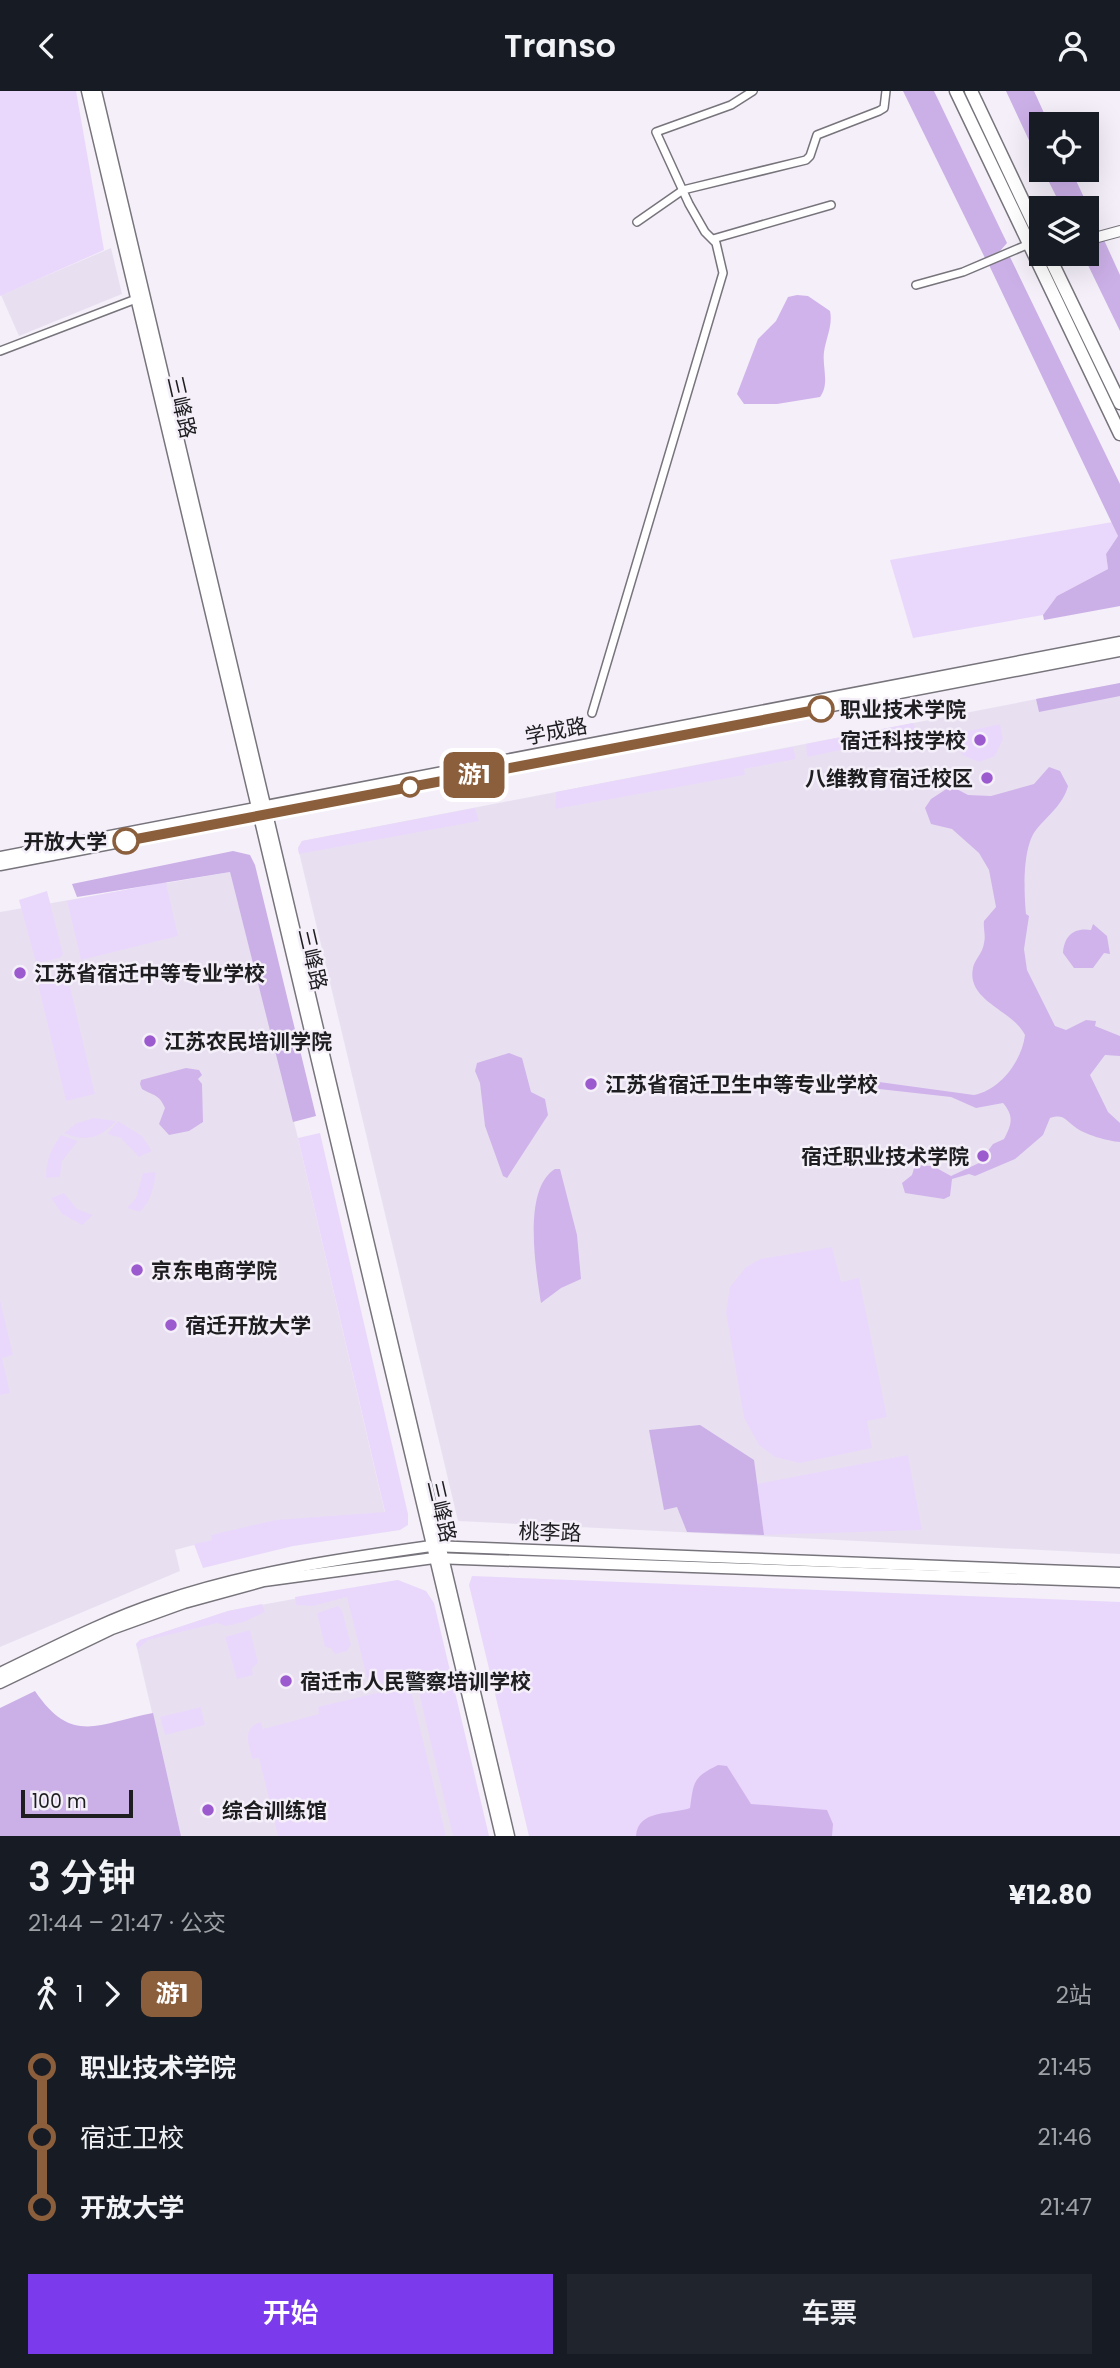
<!DOCTYPE html>
<html lang="zh">
<meta charset="utf-8">
<style>
body{margin:0;font-family:Poppins,"Noto Sans SC",sans-serif;background:#20242c;color:#f1f3f6;height:100vh;display:flex;flex-direction:column;font-size:26px;white-space:nowrap}
*{box-sizing:border-box;margin:0}
p{font-size:23px;color:#9ea1a6}
.icon{flex:none;width:38px;height:38px;fill:none;stroke:currentColor;stroke-width:2;stroke-linecap:round;stroke-linejoin:round}
.map{position:relative;height:1745px;overflow:hidden}
.panel{display:flex;flex-direction:column;background:#171b24;flex:1}
.panel>*{flex:none}
.badge{padding:0 14px;border-radius:10px;font-size:24px;line-height:46px}
.controls{position:absolute;left:1029px;top:21px;display:grid;gap:14px}
.controls a{display:grid;place-items:center;width:70px;height:70px;border-radius:0px;background:#171b24;box-shadow:0 7px 28px #0002;font-size:35px}
.scale{position:absolute;left:21px;bottom:18px;width:112px;box-sizing:border-box;padding-left:7px;border:4px solid #1e1d20;border-top:0;font-size:19px;line-height:24px;white-space:nowrap;color:#1e1d20;-webkit-text-stroke:5px #f4eff9;paint-order:stroke}
.map>.badge{position:absolute;translate:-50% -50%;box-shadow:0 0 0 4px #fff}
.legs{display:flex;align-items:center;gap:10px;height:77px;padding:0 28px;font-size:23px}
.legs p{margin-inline-start:auto}
.headline{display:flex;align-items:center;justify-content:space-between;height:119px;padding:0 28px}
h1{font-size:38px;font-weight:600;line-height:52px}
.button{display:flex;gap:14px;margin-top:auto;padding:14px 28px}
.button a{flex:1;height:80px;border-radius:0px;background:#7c3aed;color:#fff;font-size:28px;font-weight:600;line-height:80px;text-align:center}
.button a+a{background:#20242c;color:#f1f3f6}
ul{padding:0 28px;list-style:none}
li{display:flex;align-items:center;gap:24px;height:70px;font-size:26px}
li i{display:grid;place-items:center;width:10px;height:100%;margin:0 9px;background:currentColor}
li i::after{content:'';width:18px;height:18px;margin:-9px;border:5px solid;border-radius:50%;background:#171b24}
li p{margin-inline-start:auto}
li:first-child i{background:linear-gradient(#0000 50%,currentColor 0)}
li:last-child i{background:linear-gradient(currentColor 50%,#0000 0)}
header{display:flex;justify-content:space-between;align-items:center;height:91px;padding:0 28px;background:#171b24;font-size:32px;font-weight:600}
.map>svg:first-child{display:block}
.built{fill:#e8e0f1}
.green{fill:#e9d8fb}
.forest{fill:#cbafe7}
.water{fill:#d0b3eb}
.lines{fill:none;stroke-linecap:round;stroke-linejoin:round}
.minor-casing{stroke:#78747c;stroke-width:10}
.tertiary-casing{stroke:#78747c;stroke-width:12}
.secondary-casing{stroke:#78747c;stroke-width:13}
.primary-casing{stroke:#78747c;stroke-width:15}
.minor{stroke:#fff;stroke-width:7}
.tertiary{stroke:#fff;stroke-width:10}
.secondary{stroke:#fff;stroke-width:10}
.primary{stroke:#fff;stroke-width:12}
.line-1-casing{stroke:#fff;stroke-width:16}
.line-1{stroke:#8b5e3c;stroke-width:10}
.stop-1-dot{fill:#fff;stroke:#8b5e3c;stroke-width:3.5}
.poi-dot{fill:#9c5acf;stroke:#f4eff9;stroke-width:2.5}
.labels{text-anchor:middle;dominant-baseline:central;stroke-width:5;stroke-linejoin:round;paint-order:stroke}
.street-label{font-size:21px;fill:#1e1d20;stroke:#f4eff9}
.stop-label{font-size:21px;font-weight:bold;fill:#1e1d20;stroke:#f4eff9;text-anchor:start}
.poi-label{font-size:21px;font-weight:bold;fill:#1e1d20;stroke:#f4eff9;text-anchor:start}
</style>
<header><svg class="icon" aria-label="back" viewBox="0 0 24 24"><path d="M15 5l-7 7 7 7"/></svg>Transo<svg class="icon" aria-label="person" viewBox="0 0 24 24"><circle cx="12" cy="8" r="4"/><path d="M4 21q1-7 8-7t8 7"/></svg></header>
<div class="map">
<svg width="1120" height="1745" viewBox="0 0 1120 1745">
<rect width="100%" height="100%" fill="#f4eff9"/>
<g class="built">
<path d="M111,157L122,203L19,245L1,204Z"/>
<path d="M1120,592V1463L458,1430L298,757L302,750Z"/>
<path d="M230,781L298,1047L385,1422L211,1444L213,1449L175,1459L180,1480L0,1556V821Z"/>
<path d="M398,1489L464,1745H181L136,1553L140,1549L228,1520Z"/>
</g>
<g class="green">
<path d="M0,0H76L104,159L0,205Z"/>
<path d="M1113,431L1118,445L1106,463L1108,478L1057,505L1043,524L913,547L890,469Z"/>
<path d="M913,632L918,643L807,666L806,653Z"/>
<path d="M1000,633L1003,648L995,665L979,671L962,664L955,643Z"/>
<path d="M793,656L796,668L744,678L745,684L555,718L556,701Z"/>
<path d="M475,717L479,730L299,763L298,757L302,750Z"/>
<path d="M166,791L178,845L81,869L67,810Z"/>
<path d="M47,800L63,863L60,867L36,872L19,809Z"/>
<path d="M67,882L95,1003L66,1010L37,889Z"/>
<path d="M94,1027L116,1030C101,1047 85,1052 64,1042L77,1032Z"/>
<path d="M118,1030L142,1045L152,1060L139,1066L121,1047L107,1043Z"/>
<path d="M320,1042L408,1423V1434L400,1439L293,1455L203,1477L194,1453L212,1449L211,1444L276,1429L385,1421L298,1047Z"/>
<path d="M61,1044L78,1050L62,1070L60,1086L46,1087C46,1069 51,1058 61,1044Z"/>
<path d="M156,1081C154,1097 151,1110 140,1121L127,1117L136,1107L143,1082Z"/>
<path d="M64,1102L77,1118L93,1124L82,1134L62,1123L51,1107Z"/>
<path d="M832,1156L841,1191L859,1187L887,1326L867,1330L872,1357L800,1372L775,1366L759,1354L744,1327L726,1221L730,1196L745,1177L760,1168Z"/>
<path d="M0,1209L13,1264L2,1267L10,1302L0,1304Z"/>
<path d="M908,1364L922,1439L764,1444L757,1393Z"/>
<path d="M472,1485L1120,1511V1745H529L469,1494Z"/>
<path d="M398,1489L426,1500L434,1512L489,1745H453L415,1585L376,1594L368,1591L347,1506L313,1515L296,1514L295,1506Z"/>
<path d="M262,1513L265,1521L244,1531L226,1535L217,1532L148,1549L138,1558L136,1553L140,1549L228,1520Z"/>
<path d="M338,1515L342,1519L351,1554L347,1560L335,1563L331,1557L325,1556L317,1522Z"/>
<path d="M250,1539L258,1572L252,1577L253,1584L237,1588L225,1546Z"/>
<path d="M406,1595L411,1600L446,1745H278L259,1667L252,1668C249,1652 241,1637 261,1631L263,1638L319,1623L318,1616Z"/>
<path d="M201,1616L205,1634L165,1644L160,1626Z"/>
</g>
<g class="forest">
<path d="M903,0H934L1007,152L1000,160L985,167Z"/>
<path d="M1006,0H1034L1049,33H1041V75Z"/>
<path d="M1043,79H1071L1098,136L1087,137V117H1062Z"/>
<path d="M1104,149L1120,184V240L1086,170L1088,157Z"/>
<path d="M1010,166L1120,393V515L1044,529L1043,524L1057,505L1108,478L1106,463L1118,445L989,174Z"/>
<path d="M1120,592V605L1039,621L1036,608Z"/>
<path d="M233,760L250,764L255,774L316,1025L293,1031L230,781L77,806L72,793Z"/>
<path d="M700,1334L754,1369L764,1444L687,1441L677,1416L664,1419L649,1339Z"/>
<path d="M35,1600C72,1655 99,1632 153,1622L181,1745H0V1617Z"/>
</g>
<g class="water">
<path d="M797,204L808,205L830,220C833,234 826,247 824,261C822,276 830,293 820,306L777,313H744L737,303L758,248L776,230L788,206Z"/>
<path d="M1049,676L1060,680L1068,695C1063,714 1048,724 1036,739C1022,757 1024,801 1026,823L1029,825L1024,858L1027,879L1055,935L1066,939L1086,929L1096,930L1095,935L1120,945V965L1105,964L1090,984L1108,1021L1120,1032V1051C1108,1050 1085,1044 1075,1036C1064,1028 1064,1023 1050,1027L1043,1044L1015,1068L975,1085L969,1083L952,1088L950,1105L944,1108L905,1102L902,1092L912,1084L915,1074L933,1075L951,1085L979,1072L993,1053L1004,1048C1012,1033 1014,1025 1003,1012L976,1017L951,1006L879,998L877,994L879,991L974,1004C1001,999 1022,969 1025,944C1013,919 966,910 973,877C974,869 983,862 984,852C986,845 983,837 984,830L996,816L989,779L979,762L952,738L931,733L925,717L931,708L951,695L968,704L991,705L1034,693Z"/>
<path d="M1093,833L1107,845L1110,863L1104,862L1093,877H1074L1063,862C1064,845 1074,836 1091,839Z"/>
<path d="M509,962L522,967L531,1001L545,1008L548,1024L507,1087L503,1085L485,1035L480,992L475,980L477,972Z"/>
<path d="M186,977L199,979L202,984L198,988L202,993L203,1031L189,1040L169,1044L159,1033L165,1017C159,1003 154,1005 142,998L140,993L141,989Z"/>
<path d="M555,1078H560L577,1144L581,1188L561,1197L541,1212C536,1180 522,1098 555,1078Z"/>
<path d="M718,1674L727,1675L751,1713L827,1719L833,1733L832,1745H636C638,1718 671,1724 690,1717C694,1691 692,1687 718,1674Z"/>
</g>
<g class="lines">
<defs>
<g id="minor">
<path d="M637,131L683,99L806,69L810,65L817,44L879,20L884,17L886,0"/>
<path d="M713,148L831,114"/>
<path d="M916,194L963,181L1029,153"/>
<path d="M0,260L136,208"/>
<path d="M592,622L723,182L716,152L705,141L689,113L656,41L731,14L753,0"/>
</g>
<path id="tertiary" d="M1087,149L1120,140"/>
<g id="secondary">
<path d="M87,0L501,1745"/>
<path d="M96,0L509,1745"/>
<path d="M0,766L1120,551"/>
<path d="M0,774L1120,560"/>
<path d="M0,1582C52,1557 105,1529 160,1511C248,1481 339,1468 431,1455L1120,1482"/>
<path d="M0,1592L112,1538L184,1512L264,1490L434,1467L1120,1491"/>
</g>
<g id="primary">
<path d="M956,0L1120,343"/>
<path d="M971,0L1041,148"/>
<path d="M1048,163L1120,312"/>
</g>
</defs>
<use href="#minor" class="minor-casing"/>
<use href="#tertiary" class="tertiary-casing"/>
<use href="#secondary" class="secondary-casing"/>
<use href="#primary" class="primary-casing"/>
<use href="#minor" class="minor"/>
<use href="#tertiary" class="tertiary"/>
<use href="#secondary" class="secondary"/>
<use href="#primary" class="primary"/>
</g>
<g class="lines">
<defs>
<path id="line-1" d="M126,750L821,618"/>
</defs>
<use href="#line-1" class="line-1-casing"/>
<use href="#line-1" class="line-1"/>
</g>
<g class="stop-1-dot">
<circle cx="821" cy="618" r="12"/>
<circle cx="410" cy="696" r="9"/>
<circle cx="126" cy="750" r="12"/>
</g>
<g class="poi-dot">
<circle cx="980" cy="649" r="7"/>
<circle cx="987" cy="687" r="7"/>
<circle cx="20" cy="882" r="7"/>
<circle cx="150" cy="950" r="7"/>
<circle cx="591" cy="993" r="7"/>
<circle cx="983" cy="1065" r="7"/>
<circle cx="137" cy="1179" r="7"/>
<circle cx="171" cy="1234" r="7"/>
<circle cx="286" cy="1590" r="7"/>
<circle cx="208" cy="1719" r="7"/>
</g>
<g class="labels">
<g class="street-label">
<text transform="translate(182 316) rotate(77)">三峰路</text>
<text transform="translate(556 640) rotate(-11)">学成路</text>
<text transform="translate(313 868) rotate(77)">三峰路</text>
<text transform="translate(442 1420) rotate(77)">三峰路</text>
<text transform="translate(550 1441) rotate(2)">桃李路</text>
</g>
<g class="stop-label">
<text x="840" y="618">职业技术学院</text>
<text x="107" y="750" text-anchor="end">开放大学</text>
</g>
<g class="poi-label">
<text x="966" y="649" text-anchor="end">宿迁科技学校</text>
<text x="973" y="687" text-anchor="end">八维教育宿迁校区</text>
<text x="34" y="882">江苏省宿迁中等专业学校</text>
<text x="164" y="950">江苏农民培训学院</text>
<text x="605" y="993">江苏省宿迁卫生中等专业学校</text>
<text x="969" y="1065" text-anchor="end">宿迁职业技术学院</text>
<text x="151" y="1179">京东电商学院</text>
<text x="185" y="1234">宿迁开放大学</text>
<text x="300" y="1590">宿迁市人民警察培训学校</text>
<text x="222" y="1719">综合训练馆</text>
</g>
</g>
</svg>
<div class="controls">
<a><svg class="icon" aria-label="locate" viewBox="0 0 24 24"><circle cx="12" cy="12" r="6"/><path d="M12 2v4M12 18v4M2 12h4M18 12h4"/></svg></a>
<a><svg class="icon" aria-label="layers" viewBox="0 0 24 24"><path d="M12 4l9 5-9 5-9-5zM3 14l9 5 9-5"/></svg></a>
</div>
<div class="scale">100 m</div>
<b class="badge" style="left:474px;top:684px;background:#8b5e3c;color:#fff">游1</b>
</div>
<section class="panel">
<div class="headline"><div><h1>3 分钟</h1><p>21:44 – 21:47 · 公交</p></div><b>¥12.80</b></div>
<div class="legs"><svg class="icon" aria-label="walk" viewBox="0 0 24 24"><circle cx="13" cy="4" r="2"/><path d="M13 8l-2 6 4 7M11 14l-3 7M7 12l3-4h3l4 4"/></svg>1<svg class="icon" aria-label="forward" viewBox="0 0 24 24"><path d="M9 5l7 7-7 7"/></svg><b class="badge" style="background:#8b5e3c;color:#fff">游1</b><p>2站</p></div>
<ul>
<li><i style="color:#8b5e3c"></i><b>职业技术学院</b><p>21:45</p></li>
<li><i style="color:#8b5e3c"></i><span>宿迁卫校</span><p>21:46</p></li>
<li><i style="color:#8b5e3c"></i><b>开放大学</b><p>21:47</p></li>
</ul>
<div class="button"><a>开始</a><a>车票</a></div>
</section>
